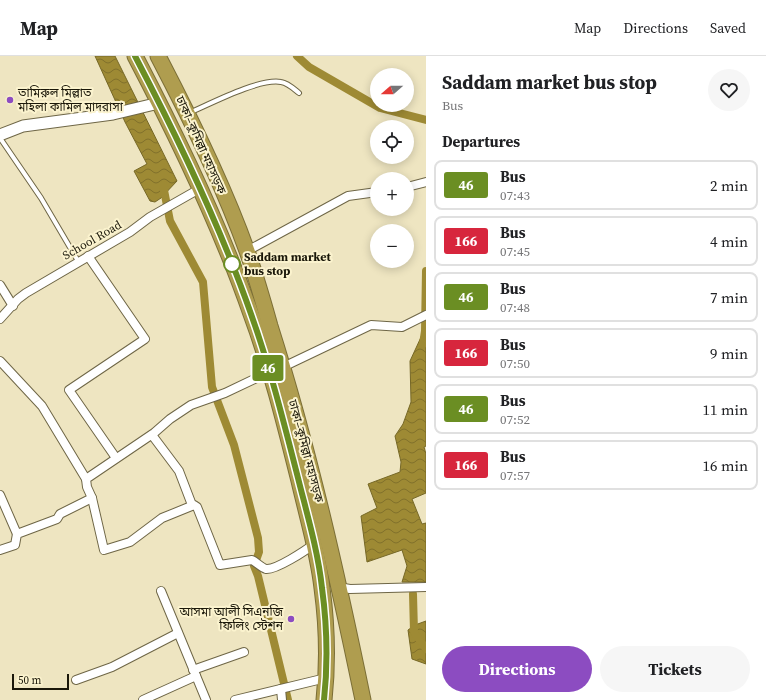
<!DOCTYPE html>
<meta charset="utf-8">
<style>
body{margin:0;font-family:"Source Serif 4","Noto Sans Bengali",serif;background:#f6f6f6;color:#202124;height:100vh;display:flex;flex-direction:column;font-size:15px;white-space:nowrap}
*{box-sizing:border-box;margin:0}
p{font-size:13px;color:#757577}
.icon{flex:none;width:22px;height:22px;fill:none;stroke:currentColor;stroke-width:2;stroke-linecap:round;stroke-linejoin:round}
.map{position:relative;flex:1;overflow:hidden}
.details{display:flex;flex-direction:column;background:#fff;width:340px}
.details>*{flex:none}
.badge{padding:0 8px;border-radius:3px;font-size:14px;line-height:26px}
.needle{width:26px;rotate:250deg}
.buttons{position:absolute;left:370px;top:12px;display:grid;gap:8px}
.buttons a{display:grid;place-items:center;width:44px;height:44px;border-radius:50%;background:#fff;box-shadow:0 2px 10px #0003;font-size:20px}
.scale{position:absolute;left:12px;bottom:10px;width:57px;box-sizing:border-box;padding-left:4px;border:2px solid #1a1709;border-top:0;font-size:11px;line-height:14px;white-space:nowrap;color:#1a1709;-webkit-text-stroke:3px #fbf3ce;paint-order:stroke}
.map>.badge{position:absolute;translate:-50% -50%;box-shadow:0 0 0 2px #fff}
h2{padding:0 16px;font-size:15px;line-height:36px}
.round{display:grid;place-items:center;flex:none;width:42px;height:42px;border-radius:21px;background:#f6f6f6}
.summary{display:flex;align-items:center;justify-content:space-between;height:68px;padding:0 16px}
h1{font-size:19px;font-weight:700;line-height:30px}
.action{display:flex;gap:8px;margin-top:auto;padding:8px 16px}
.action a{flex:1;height:46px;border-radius:24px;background:#8c4cc1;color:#fff;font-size:16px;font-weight:700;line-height:46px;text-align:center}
.action a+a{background:#f6f6f6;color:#202124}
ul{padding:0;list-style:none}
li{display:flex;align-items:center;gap:12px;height:50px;margin:0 8px 6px;padding:0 8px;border:2px solid #e0e0e0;border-radius:8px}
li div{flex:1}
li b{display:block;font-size:15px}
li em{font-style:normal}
li .badge{min-width:44px;font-weight:700;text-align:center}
header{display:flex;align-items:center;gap:24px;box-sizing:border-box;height:56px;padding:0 20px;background:#fff;border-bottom:1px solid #e0e0e0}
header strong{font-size:19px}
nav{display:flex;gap:22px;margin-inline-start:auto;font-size:14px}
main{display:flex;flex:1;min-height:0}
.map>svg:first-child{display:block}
.water{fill:url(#water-waves);stroke:#766827}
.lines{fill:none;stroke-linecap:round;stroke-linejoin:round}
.canal{stroke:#9e8a34;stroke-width:8}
.lane-casing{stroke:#6e6646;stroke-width:6}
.street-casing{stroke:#6e6646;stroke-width:10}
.secondary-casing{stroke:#6e6646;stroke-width:13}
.highway-casing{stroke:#7b6e36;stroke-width:17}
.lane{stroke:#fff;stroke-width:4}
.street{stroke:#fff;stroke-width:8}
.secondary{stroke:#fff;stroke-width:11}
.highway{stroke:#af9d4f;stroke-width:15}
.line-casing{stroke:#fff;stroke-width:9}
.line{stroke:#6b8e23;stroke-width:6}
.poi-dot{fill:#8c4cc1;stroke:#fbf3ce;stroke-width:1.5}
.stop-dot{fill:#fff;stroke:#6b8e23;stroke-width:2}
.labels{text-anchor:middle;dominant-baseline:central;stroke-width:4;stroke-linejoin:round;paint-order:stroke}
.poi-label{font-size:12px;fill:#1a1709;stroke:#fbf3ce;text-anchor:start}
.street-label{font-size:12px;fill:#1a1709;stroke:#fbf3ce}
.stop-label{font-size:12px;font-weight:bold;fill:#1a1709;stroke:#fbf3ce;text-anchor:start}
</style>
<header>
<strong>Map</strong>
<nav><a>Map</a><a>Directions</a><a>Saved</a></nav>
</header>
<main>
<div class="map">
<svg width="426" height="644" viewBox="0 0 426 644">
<defs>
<pattern id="water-waves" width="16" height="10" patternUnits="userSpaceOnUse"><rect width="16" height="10" fill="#9e8a34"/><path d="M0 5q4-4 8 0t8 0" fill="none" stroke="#80702a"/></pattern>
</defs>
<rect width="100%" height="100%" fill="#eee5c1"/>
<g class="water">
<path d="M95,0H115L177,125L161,142L155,146L150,145L134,115L147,108L125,66Z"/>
<path d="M426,277V390L424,391L426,398V437L412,443L422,468L426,467V526H402L407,510L402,494L367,506L361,460L377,452L368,428L400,416L401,406L395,380L403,368L411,346L410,305L422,279Z"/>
<path d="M426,565V608L412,603L408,574L415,569Z"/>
</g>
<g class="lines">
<g class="canal">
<path d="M297,0L309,11L380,52L426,64"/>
<path d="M163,129L170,165L203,226L212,331L234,389L258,482L259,496L254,510L258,520L288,644"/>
<path d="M423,288L425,275L426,215"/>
<path d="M413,538L414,576L426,593"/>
</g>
<defs>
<g id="lane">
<path d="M189,57C210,48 259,22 281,26C288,27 294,33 299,37"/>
<path d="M0,82L41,142L78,205"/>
</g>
<g id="street">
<path d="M407,131L426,126"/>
<path d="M247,195L348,140L377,136"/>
<path d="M88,200L145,283L69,334L116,402"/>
<path d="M0,229L13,250"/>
<path d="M0,263L18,243L26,237L130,176L150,161L201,132"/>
<path d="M0,305L42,350L86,423"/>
<path d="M283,311L371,269L402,271L426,259"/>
<path d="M152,379L179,415L192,449"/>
<path d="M0,439L17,478"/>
<path d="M92,442L104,494L130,486L162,462L194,449L197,451L220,509L252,504C256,506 262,512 266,513C276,514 305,495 314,488"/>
<path d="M0,494L15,489L17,478L57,463L60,458L92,442L87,431L86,423L154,377L170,363L191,349L225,337L269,316"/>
<path d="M338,531L350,533L426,531"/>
<path d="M161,535L206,644"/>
<path d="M193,614L244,596"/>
<path d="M76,624L112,611L178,577"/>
<path d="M281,633L282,644"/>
<path d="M143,644L196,620"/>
<path d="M235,644L326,622"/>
</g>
<path id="secondary" d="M0,79L23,70L113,58L159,47"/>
<g id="highway">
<path d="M135,0C179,84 220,169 251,258C271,312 285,369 299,425C307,460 318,496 322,532C327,569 328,607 324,644"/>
<path d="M158,0C191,63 223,128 247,195C256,220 263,245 270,270C309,393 337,518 363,644"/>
</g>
</defs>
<use href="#lane" class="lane-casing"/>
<use href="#street" class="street-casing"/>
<use href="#secondary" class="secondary-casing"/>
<use href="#highway" class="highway-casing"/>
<use href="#lane" class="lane"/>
<use href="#street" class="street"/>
<use href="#secondary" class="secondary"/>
<use href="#highway" class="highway"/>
</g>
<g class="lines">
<defs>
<path id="line" d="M135,0C179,84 220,169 251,258C270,311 284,367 298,422C307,458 318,495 322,532C327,569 328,607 324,644"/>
</defs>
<use href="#line" class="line-casing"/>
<use href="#line" class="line"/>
</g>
<g class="poi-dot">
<circle cx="10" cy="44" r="4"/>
<circle cx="291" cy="563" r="4"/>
</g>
<circle class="stop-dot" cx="232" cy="208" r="8"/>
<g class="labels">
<g class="poi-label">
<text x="18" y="37">তামিরুল মিল্লাত<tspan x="18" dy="14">মহিলা কামিল মাদরাসা</tspan></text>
<text x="283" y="556" text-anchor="end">আসমা আলী সিএনজি<tspan x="283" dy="14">ফিলিং স্টেশন</tspan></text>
</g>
<g class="street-label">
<text transform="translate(201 89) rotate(66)">ঢাকা–কুমিল্লা মহাসড়ক</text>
<text transform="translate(92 184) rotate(-30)">School Road</text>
<text transform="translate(306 395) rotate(75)">ঢাকা–কুমিল্লা মহাসড়ক</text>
</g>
<g class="stop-label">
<text x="244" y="201">Saddam market<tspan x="244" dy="14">bus stop</tspan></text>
</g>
</g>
</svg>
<div class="buttons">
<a><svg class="needle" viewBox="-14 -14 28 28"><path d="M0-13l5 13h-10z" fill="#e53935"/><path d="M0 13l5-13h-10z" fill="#757577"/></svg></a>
<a><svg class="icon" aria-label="locate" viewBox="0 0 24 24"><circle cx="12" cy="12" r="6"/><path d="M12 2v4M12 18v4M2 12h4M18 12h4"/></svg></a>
<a>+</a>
<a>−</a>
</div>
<div class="scale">50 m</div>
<b class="badge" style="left:268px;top:312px;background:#6b8e23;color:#fff">46</b>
</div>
<section class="details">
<div class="summary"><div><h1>Saddam market bus stop</h1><p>Bus</p></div><a class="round"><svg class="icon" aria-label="heart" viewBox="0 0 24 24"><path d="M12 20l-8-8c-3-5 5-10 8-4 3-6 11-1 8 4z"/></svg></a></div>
<h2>Departures</h2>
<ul>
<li><span class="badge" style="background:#6b8e23;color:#fff">46</span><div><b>Bus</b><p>07:43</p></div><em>2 min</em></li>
<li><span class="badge" style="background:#d7263d;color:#fff">166</span><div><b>Bus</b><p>07:45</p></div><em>4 min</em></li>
<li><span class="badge" style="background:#6b8e23;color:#fff">46</span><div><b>Bus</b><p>07:48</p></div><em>7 min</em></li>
<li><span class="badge" style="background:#d7263d;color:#fff">166</span><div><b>Bus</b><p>07:50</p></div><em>9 min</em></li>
<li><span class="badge" style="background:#6b8e23;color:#fff">46</span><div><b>Bus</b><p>07:52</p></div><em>11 min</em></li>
<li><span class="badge" style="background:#d7263d;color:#fff">166</span><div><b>Bus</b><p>07:57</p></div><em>16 min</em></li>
</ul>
<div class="action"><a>Directions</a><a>Tickets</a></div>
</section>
</main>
